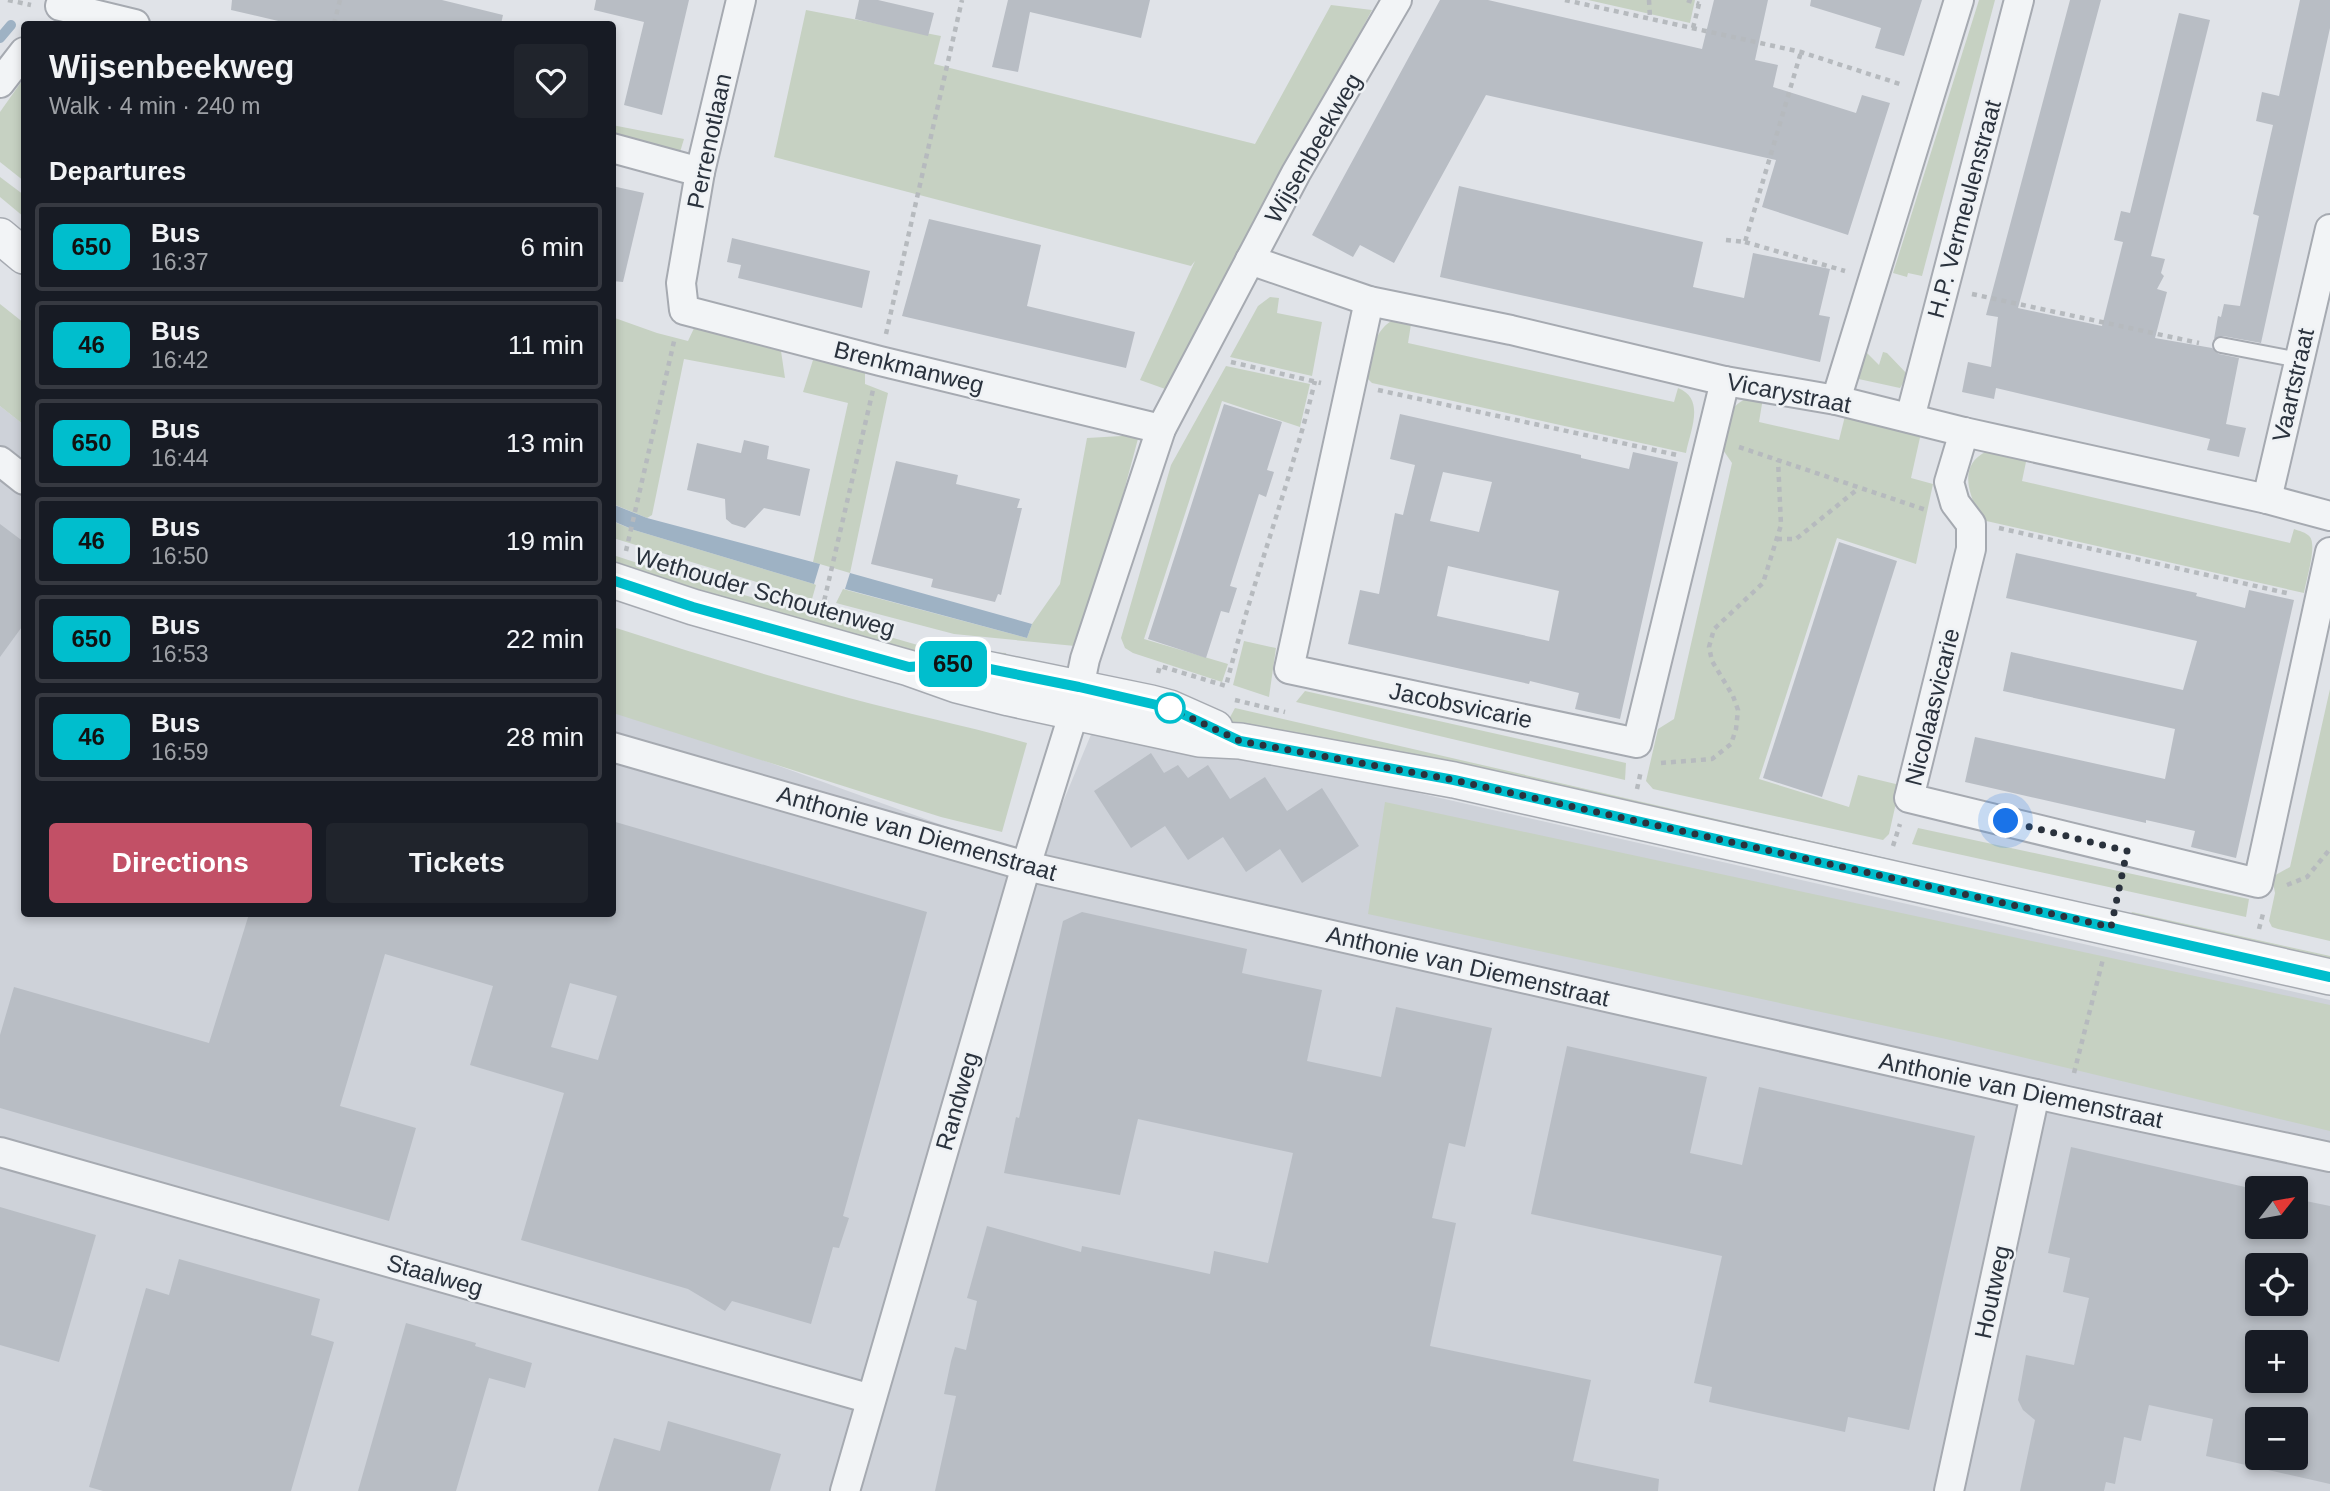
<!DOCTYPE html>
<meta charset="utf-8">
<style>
body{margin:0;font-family:Arial,sans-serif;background:#20242c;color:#f1f3f6;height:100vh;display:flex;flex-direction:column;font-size:26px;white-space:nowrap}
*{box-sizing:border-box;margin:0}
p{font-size:23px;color:#9ea1a6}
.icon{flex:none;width:38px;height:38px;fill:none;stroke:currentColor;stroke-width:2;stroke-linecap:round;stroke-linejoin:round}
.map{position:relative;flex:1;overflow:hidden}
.sheet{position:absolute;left:21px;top:21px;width:595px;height:896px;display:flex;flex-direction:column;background:#171b24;border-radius:7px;box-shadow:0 4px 10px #0003}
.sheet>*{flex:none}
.badge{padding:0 14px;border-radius:10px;font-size:24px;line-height:46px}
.needle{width:46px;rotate:59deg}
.controls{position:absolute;left:2245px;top:1176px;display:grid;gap:14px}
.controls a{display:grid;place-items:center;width:63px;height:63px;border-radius:7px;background:#171b24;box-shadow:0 4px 10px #0003;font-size:35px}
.you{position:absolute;width:35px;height:35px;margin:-18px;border:5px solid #fff;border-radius:50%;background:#1a73e8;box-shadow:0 0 0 10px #1a73e833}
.map>.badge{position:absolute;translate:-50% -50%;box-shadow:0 0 0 4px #fff}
h2{padding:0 28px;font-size:26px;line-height:63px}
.round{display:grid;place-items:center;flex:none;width:74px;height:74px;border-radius:7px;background:#20242c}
.overview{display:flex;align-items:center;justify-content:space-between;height:119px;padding:0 28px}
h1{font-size:33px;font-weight:800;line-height:52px}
.primary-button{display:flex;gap:14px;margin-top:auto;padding:14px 28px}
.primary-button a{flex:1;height:80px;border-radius:7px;background:#c25066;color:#fff;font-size:28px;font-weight:800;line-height:80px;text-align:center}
.primary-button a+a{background:#20242c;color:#f1f3f6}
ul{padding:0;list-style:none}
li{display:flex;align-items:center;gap:21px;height:88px;margin:0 14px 10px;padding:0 14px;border:4px solid #363941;border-radius:7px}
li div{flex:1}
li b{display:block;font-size:26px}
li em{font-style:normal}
li .badge{min-width:77px;font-weight:700;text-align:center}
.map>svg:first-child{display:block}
.built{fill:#ced2d9;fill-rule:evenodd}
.green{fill:#c6d1c2}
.water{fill:#9eb2c4}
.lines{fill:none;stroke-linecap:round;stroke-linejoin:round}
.stream{stroke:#9eb2c4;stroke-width:10}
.building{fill:#b8bdc4;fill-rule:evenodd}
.service-casing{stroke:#a6aab1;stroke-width:18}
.minor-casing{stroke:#a6aab1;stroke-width:32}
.tertiary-casing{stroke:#a6aab1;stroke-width:38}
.path{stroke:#b6babe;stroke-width:4.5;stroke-dasharray:5 5;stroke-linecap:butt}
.service{stroke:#f2f4f6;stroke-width:14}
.minor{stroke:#f2f4f6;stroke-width:28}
.tertiary{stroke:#f2f4f6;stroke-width:35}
.line-casing{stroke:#fff;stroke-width:16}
.line{stroke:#00becd;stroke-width:10}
.walk{stroke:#2a323d;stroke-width:7;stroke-dasharray:0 12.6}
.stop-dot{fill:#fff;stroke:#00becd;stroke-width:3.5}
.labels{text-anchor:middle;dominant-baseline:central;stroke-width:5;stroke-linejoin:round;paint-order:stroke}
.street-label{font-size:24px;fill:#2a323d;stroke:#eff2f5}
</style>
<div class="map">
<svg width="2330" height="1491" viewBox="0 0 2330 1491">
<rect width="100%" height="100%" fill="#e0e3e8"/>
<path class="built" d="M0,406L24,425V914H612L613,706L1039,860L1097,720L2330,1000V1491H0ZM2258,1188H2296V1227H2258ZM2258,1265H2296V1304H2258ZM2258,1342H2296V1381H2258ZM2258,1419H2296V1458H2258Z"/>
<g class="green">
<path d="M1588,0H1695L1690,23Z"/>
<path d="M1979,0H1995L1922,276L1908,273L1907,277L1893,273Z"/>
<path d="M1331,5L1372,10L1168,390L1140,380L1195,261L1191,266L774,157L806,10L941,36L934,64L1255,144Z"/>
<path d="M24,78V181L0,162V112Z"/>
<path d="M612,125L684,139L680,152L613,137Z"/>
<path d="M0,177L24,195V217L0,197Z"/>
<path d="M1270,297L1279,298L1277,313L1322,322L1312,376L1230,357L1258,306Z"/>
<path d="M0,304L24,323V425L0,406Z"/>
<path d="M612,317L657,333L688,341L696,324L781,351L785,378L684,359L652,515L647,518L613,504Z"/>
<path d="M1397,318H1412L1408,343L1674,402L1678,388C1706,399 1690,431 1686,453L1372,383L1367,378C1372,354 1372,329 1397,318Z"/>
<path d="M1858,344L1879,365L1883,352L1887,353L1908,375L1900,388L1854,378Z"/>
<path d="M813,360L865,369V384L888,393L850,573L813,562L848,403L803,392Z"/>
<path d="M1226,366L1310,384L1300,427L1222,401L1144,639L1228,664L1222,682L1133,653L1125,648L1121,638L1171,465Z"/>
<path d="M1752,397L1763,398L1759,422L1839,440L1845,416L1921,433L1911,478L1933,484L1916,564L1837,538L1759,779L1849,807L1858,775L1900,785L1889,834L1883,840L1653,789L1646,781L1658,729L1674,719L1732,463L1721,447C1726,425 1727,403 1752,397Z"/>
<path d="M1139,435L1098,588L1075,646L954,634L836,603L843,589L1027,638L1032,624L1060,584L1087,438Z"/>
<path d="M1987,451L2027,457L2022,481L2290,543L2294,529C2299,531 2306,532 2310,537C2317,546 2306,581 2304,593L1982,520C1970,497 1956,466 1987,451Z"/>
<path d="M612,521L634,530L814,584L816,585L812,599L613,538Z"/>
<path d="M613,555L668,573L928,648L1006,653L1007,661L966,656L928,658L738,603L613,562Z"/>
<path d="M613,627C691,652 770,677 849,698C908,714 968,726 1027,743L1002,832L941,817L613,713Z"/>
<path d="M1244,641L1276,648L1269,697L1233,685Z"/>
<path d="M2330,689V941L2278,929L2272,927L2269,921L2275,893L2272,877L2290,867Z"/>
<path d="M1305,691L1626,763L1625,780L1296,702Z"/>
<path d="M1235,708L2098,907L2095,915L1228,721Z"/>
<path d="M1385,802L2330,1005V1131L1946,1039L1368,914Z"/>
<path d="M1918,828L2249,899L2246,917L1912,844Z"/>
<path d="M2132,912L2330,956V969L2125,922Z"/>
</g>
<g class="water">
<path d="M612,504L647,518L820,564L814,584L634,530L613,521Z"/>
<path d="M850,573L1032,624L1027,638L845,589Z"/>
</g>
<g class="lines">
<path class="stream" d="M0,38L11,25"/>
</g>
<g class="building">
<path d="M232,0H442L503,15L501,24H291L231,10Z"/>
<path d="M596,0H689L662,115L624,105L644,22L594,10Z"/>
<path d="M859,0H878L934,13L928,36L855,19Z"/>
<path d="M1008,0H1150L1141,38L1030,12L1018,72L992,67Z"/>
<path d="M1440,0H1488L1702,49L1714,0H1768L1755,60L1778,65L1773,87L1856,113L1862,95L1890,103L1848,235L1762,207L1776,160L1486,95L1394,263L1360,245L1353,257L1312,235Z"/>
<path d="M1811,0H1922L1904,56L1875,48L1881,28L1810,6Z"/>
<path d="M2070,0H2101L2018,308L2102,326L2123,242L2114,240L2121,211L2130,213L2179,13L2210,20L2151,256L2165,259L2161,273L2164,276L2157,289L2167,292L2155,338L2212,348L2219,354L2239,358L2226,424L2246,428L2239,457L2207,450L2210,439L1996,388L1994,399L1962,392L1968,362L1991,367L1998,317L1986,315Z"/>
<path d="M2300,0H2330V28L2261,343L2223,336L2214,339L2218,316L2221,317L2224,304L2240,306L2259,216L2253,214L2273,125L2256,121L2262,92L2279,96Z"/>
<path d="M612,186L644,193L623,282L612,281Z"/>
<path d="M1459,186L1703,242L1693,287L1744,298L1753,253L1830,269L1819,315L1830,317L1820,362L1440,277Z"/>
<path d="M929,219L1041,245L1027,306L1135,332L1126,368L902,316Z"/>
<path d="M732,238L870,271L862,308L738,278L741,265L727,262Z"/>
<path d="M1224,404L1282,422L1267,470L1274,472L1266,497L1259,494L1230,586L1237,588L1229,613L1221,611L1206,658L1148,639Z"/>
<path d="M1400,414L1581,455V458L1629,469L1633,452L1678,462L1620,719L1575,709L1579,693L1530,681L1529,684L1348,644L1360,590L1379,594L1395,513L1403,515L1415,465L1390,459ZM1443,472L1492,482L1479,532L1430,521ZM1448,566L1559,591L1549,641L1437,616Z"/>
<path d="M744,440L769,446L767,459L810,469L800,516L764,508L745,528L732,524L726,519L725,499L687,490L697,443L741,453Z"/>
<path d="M896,461L958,475L956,484L1020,499L1017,508H1022L1001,595L998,594L995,602L931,587L933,579L871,564Z"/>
<path d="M0,524L24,542V624L0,657Z"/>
<path d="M1839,542L1897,561L1822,797L1763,778Z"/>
<path d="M2016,553L2197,593L2196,596L2245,608L2249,590L2294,600L2236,858L2191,847L2195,831L2146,820V823L1965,782L1975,737L2165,779L2175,729L2003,691L2011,652L2183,690L2197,641L2006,598Z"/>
<path d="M1151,753L1164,773L1178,765L1188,778L1208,765L1230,799L1265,777L1287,811L1322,788L1359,846L1302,883L1280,849L1246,872L1223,837L1188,860L1165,826L1131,848L1094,791Z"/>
<path d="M612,821L927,912L843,1216L849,1218L839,1248L833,1247L811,1324L732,1301L725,1311L688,1289L521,1240L564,1093L470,1065L493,986L385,954L340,1106L416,1128L389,1221L0,1108V1035L14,987L209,1043L249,914H612ZM570,983L617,996L598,1060L551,1047Z"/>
<path d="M1082,912L1247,949L1242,973L1322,990L1307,1061L1381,1077L1396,1007L1492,1028L1465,1147L1449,1143L1432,1218L1456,1223L1430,1346L1591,1380L1573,1461L1659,1479L1658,1491H935L956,1396L944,1394L951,1361L955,1347L966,1350L977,1301L967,1298L987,1226L1081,1252L1082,1246L1210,1274L1214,1251L1268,1263L1293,1153L1138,1119L1120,1195L1004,1173L1016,1117L1019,1118L1063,921Z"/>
<path d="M1567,1046L1707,1077L1690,1153L1742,1165L1759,1087L1975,1136L1909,1430L1848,1417L1845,1432L1709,1402L1712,1387L1694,1383L1722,1256L1531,1214Z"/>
<path d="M2071,1147L2258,1190V1227H2296V1199L2330,1206V1484L2206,1456L2213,1419L2149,1405L2141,1441L2124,1437L2115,1484L2106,1482L2104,1491H2020L2035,1420L2023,1410L2018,1400L2026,1355L2074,1365L2089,1298L2063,1292L2070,1258L2048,1253ZM2258,1265H2296V1304H2258ZM2258,1342H2296V1381H2258ZM2258,1419H2296V1458H2258Z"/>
<path d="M0,1207L96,1235L59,1362L0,1345Z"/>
<path d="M179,1259L320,1299L311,1335L334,1342L291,1491H103L89,1487L146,1288L169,1295Z"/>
<path d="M406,1323L476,1343L475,1346L532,1363L525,1388L489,1378L456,1491H358Z"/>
<path d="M668,1421L781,1454L770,1491H598L614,1438L660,1451Z"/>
</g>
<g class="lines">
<defs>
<path id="service" d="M2221,345L2299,360"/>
<g id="minor">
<path d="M741,0L700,172L681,283L684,310L880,361L1161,429"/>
<path d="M60,6L135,24"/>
<path d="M0,83L24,52"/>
<path d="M612,148L700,172"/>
<path d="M1250,260L1369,301L1511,330L1725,381L1836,400L1964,432L2267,499L2330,516"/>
<path d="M1369,301L1289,669L1637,743L1725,381"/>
<path d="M1836,400L1959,0"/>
<path d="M1910,418L2019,0"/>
<path d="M1964,432L1949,482L1955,503L1971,524V549L1909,798L2258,883L2330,552"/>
<path d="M0,461L24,480"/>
<path d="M2267,499L2330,229"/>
<path d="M612,747L1026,866L2067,1101L2330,1157"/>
<path d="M0,1152L871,1399"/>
<path d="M845,1491L1026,866L1074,712L1085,659L1161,429L1296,173L1397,0"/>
<path d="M1949,1491L2035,1094"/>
</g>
<g id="tertiary">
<path d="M0,236L24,256"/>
<path d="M612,580L693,607L909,668L957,685L1009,698L1199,739L1240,741L1454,780L2330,977"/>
<path d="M962,664L1151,703L1170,708L1215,728"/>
</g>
</defs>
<use href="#service" class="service-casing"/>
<use href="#minor" class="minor-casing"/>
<use href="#tertiary" class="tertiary-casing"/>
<g class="path">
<path d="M8,0L31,5"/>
<path d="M1565,0L1801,52L1903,85"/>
<path d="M1649,0L1650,18"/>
<path d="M1687,0L1699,4"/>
<path d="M334,24L340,0"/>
<path d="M1693,28L1700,0"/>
<path d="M1726,240L1745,242L1801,52"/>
<path d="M1745,242L1845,271"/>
<path d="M1972,294L2199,343"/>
<path d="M886,334L962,0"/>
<path d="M1231,362L1321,383"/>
<path d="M1378,390L1677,455"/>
<path d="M1739,447L1926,510"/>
<path d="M1999,528L2291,594"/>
<path d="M1777,539H1796L1859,488"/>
<path d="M626,551L675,337"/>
<path d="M822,610L873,390"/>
<path d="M1158,673L1160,666L1226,686C1252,583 1290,484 1315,381"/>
<path d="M1235,700L1285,712"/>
<path d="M1661,763L1712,759L1731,744L1736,729L1738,710L1733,696L1712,661L1709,647L1714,629L1763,583L1781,525L1778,460"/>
<path d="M1637,789L1641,771"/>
<path d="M1893,846L1900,824"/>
<path d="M2287,885L2307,877L2330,849"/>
<path d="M2259,929L2264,910"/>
<path d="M2074,1073L2103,959"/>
</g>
<use href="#service" class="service"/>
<use href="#minor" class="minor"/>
<use href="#tertiary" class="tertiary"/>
</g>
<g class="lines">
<defs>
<path id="line" d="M612,580L693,607L909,667L960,663L1079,687L1170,708L1240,741L1454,780L2330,977"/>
</defs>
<use href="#line" class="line-casing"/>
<use href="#line" class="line"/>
<path class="walk" d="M1170,708L1240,741L1454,780L2111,927L2127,851L2006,821"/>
</g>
<circle class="stop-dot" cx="1170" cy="708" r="14"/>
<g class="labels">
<g class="street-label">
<text transform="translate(709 141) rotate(-78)">Perrenotlaan</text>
<text transform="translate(1313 148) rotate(-60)">Wijsenbeekweg</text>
<text transform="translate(1964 209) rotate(-75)">H.P. Vermeulenstraat</text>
<text transform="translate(909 367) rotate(14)">Brenkmanweg</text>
<text transform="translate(2293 385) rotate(-77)">Vaartstraat</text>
<text transform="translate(1789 393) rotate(11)">Vicarystraat</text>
<text transform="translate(765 592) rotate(16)">Wethouder Schoutenweg</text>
<text transform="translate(1461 705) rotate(12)">Jacobsvicarie</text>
<text transform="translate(1932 707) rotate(-76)">Nicolaasvicarie</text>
<text transform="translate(917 833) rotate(16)">Anthonie van Diemenstraat</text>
<text transform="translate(1468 966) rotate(13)">Anthonie van Diemenstraat</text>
<text transform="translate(2021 1090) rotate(12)">Anthonie van Diemenstraat</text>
<text transform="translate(957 1101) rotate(-74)">Randweg</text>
<text transform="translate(435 1275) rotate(16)">Staalweg</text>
<text transform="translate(1992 1292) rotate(-78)">Houtweg</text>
</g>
</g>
</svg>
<div class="controls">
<a><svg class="needle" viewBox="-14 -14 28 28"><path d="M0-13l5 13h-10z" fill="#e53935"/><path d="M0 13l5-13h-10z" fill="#9ea1a6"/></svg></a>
<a><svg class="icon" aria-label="locate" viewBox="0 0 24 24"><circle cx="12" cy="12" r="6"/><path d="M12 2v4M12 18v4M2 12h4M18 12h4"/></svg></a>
<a>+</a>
<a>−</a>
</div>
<div class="you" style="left:2006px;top:821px"></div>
<b class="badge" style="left:953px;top:664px;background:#00becd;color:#111">650</b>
<section class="sheet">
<div class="overview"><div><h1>Wijsenbeekweg</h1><p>Walk · 4 min · 240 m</p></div><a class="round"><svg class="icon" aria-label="heart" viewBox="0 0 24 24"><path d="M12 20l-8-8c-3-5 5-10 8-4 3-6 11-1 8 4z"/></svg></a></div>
<h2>Departures</h2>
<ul>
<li><span class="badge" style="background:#00becd;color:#111">650</span><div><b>Bus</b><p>16:37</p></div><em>6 min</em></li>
<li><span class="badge" style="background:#00becd;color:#111">46</span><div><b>Bus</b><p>16:42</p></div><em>11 min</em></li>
<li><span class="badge" style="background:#00becd;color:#111">650</span><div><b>Bus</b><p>16:44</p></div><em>13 min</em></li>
<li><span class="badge" style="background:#00becd;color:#111">46</span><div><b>Bus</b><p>16:50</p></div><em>19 min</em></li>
<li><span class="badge" style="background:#00becd;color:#111">650</span><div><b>Bus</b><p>16:53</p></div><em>22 min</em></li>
<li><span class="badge" style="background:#00becd;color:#111">46</span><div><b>Bus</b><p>16:59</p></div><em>28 min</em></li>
</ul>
<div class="primary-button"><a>Directions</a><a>Tickets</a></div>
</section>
</div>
